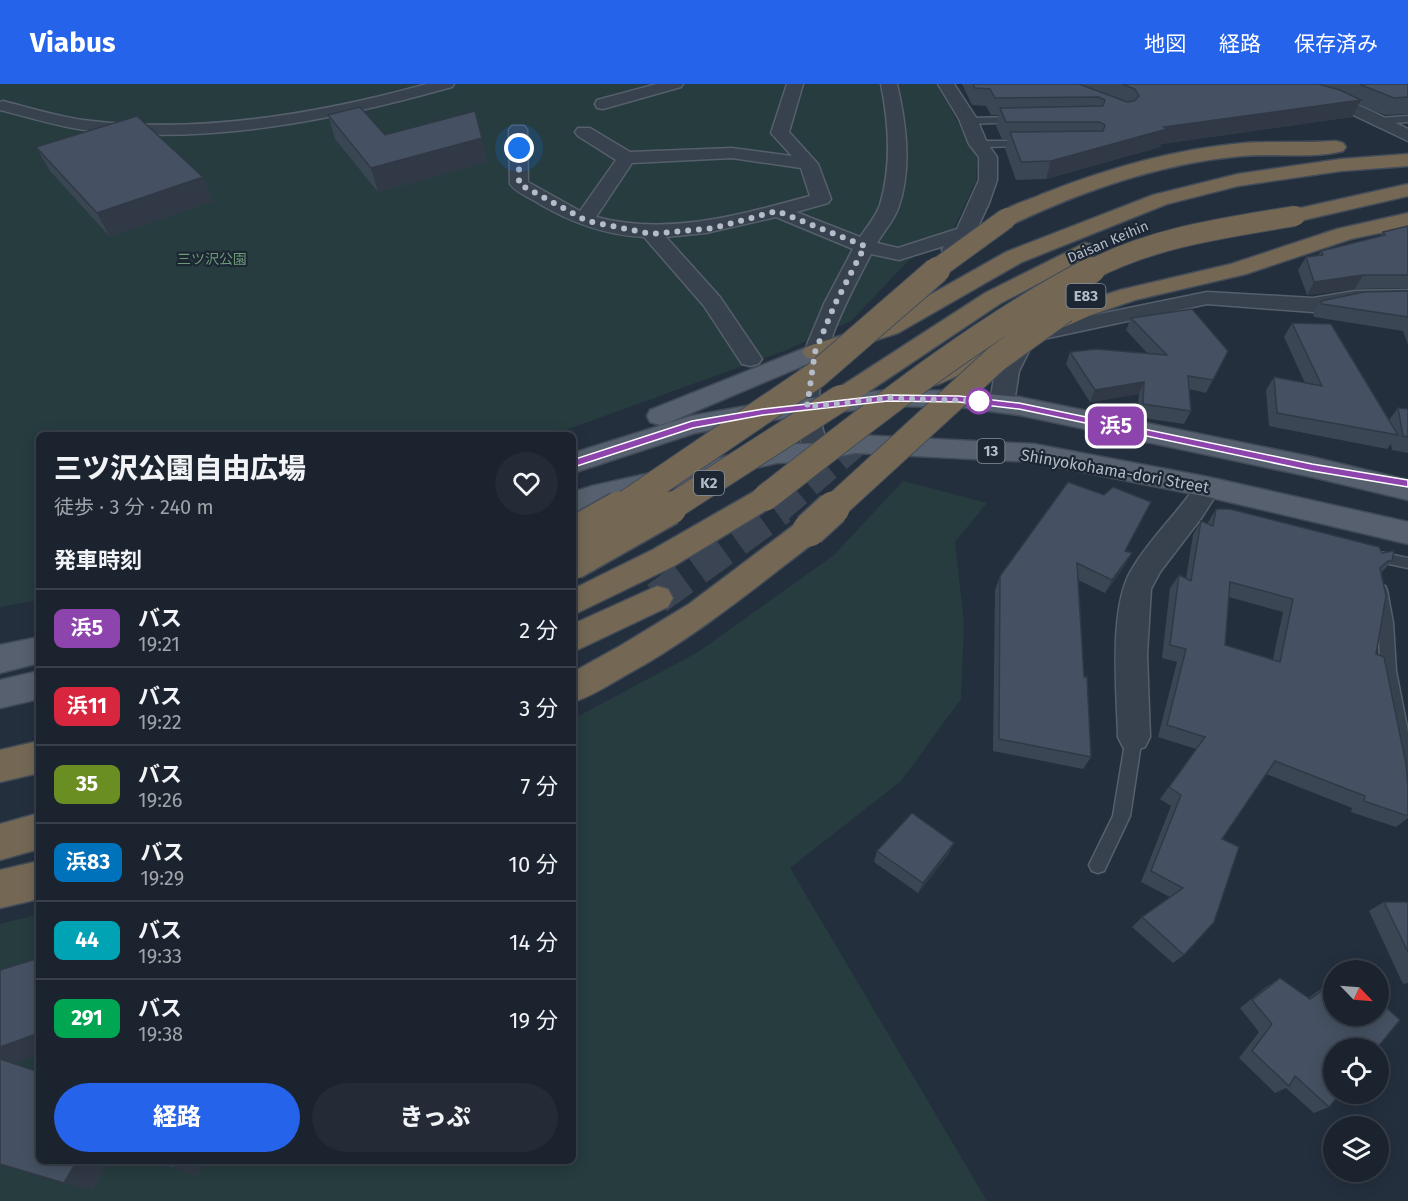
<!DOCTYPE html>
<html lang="ja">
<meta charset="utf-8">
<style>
body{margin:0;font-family:"Fira Sans","Noto Sans JP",sans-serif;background:#242b36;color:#f1f3f6;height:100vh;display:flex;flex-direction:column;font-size:22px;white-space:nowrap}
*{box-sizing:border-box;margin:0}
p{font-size:20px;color:#a0a4aa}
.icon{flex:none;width:33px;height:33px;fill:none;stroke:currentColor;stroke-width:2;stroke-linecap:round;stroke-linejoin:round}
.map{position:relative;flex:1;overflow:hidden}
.details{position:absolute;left:36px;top:348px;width:540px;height:732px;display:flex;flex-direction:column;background:#1b232e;border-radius:9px;box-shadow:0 3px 15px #0003,0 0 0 2px #39404a}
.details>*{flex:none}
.badge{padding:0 12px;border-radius:9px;font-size:21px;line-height:39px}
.needle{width:39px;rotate:115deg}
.tools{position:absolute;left:1323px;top:876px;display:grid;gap:12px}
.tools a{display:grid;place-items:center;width:66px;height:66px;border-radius:50%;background:#1b232e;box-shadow:0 3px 15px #0003,0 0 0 2px #39404a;font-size:30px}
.you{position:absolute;width:30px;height:30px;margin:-15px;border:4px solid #fff;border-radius:50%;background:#1a73e8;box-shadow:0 0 0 9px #1a73e833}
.map>.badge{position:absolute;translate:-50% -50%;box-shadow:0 0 0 3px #fff}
h2{padding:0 18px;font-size:22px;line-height:54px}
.round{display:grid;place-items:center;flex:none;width:63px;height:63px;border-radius:32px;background:#242b36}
.overview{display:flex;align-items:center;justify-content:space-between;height:102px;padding:0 18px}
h1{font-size:28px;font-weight:800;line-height:45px}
.button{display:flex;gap:12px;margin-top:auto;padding:12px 18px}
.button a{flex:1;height:69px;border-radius:36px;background:#2563eb;color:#fff;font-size:24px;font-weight:800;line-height:69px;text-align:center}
.button a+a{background:#242b36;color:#f1f3f6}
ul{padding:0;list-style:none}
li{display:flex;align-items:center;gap:18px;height:78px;padding:0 18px;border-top:2px solid #39404a}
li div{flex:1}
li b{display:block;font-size:22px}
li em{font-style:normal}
li .badge{min-width:66px;font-weight:700;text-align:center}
header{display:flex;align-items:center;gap:36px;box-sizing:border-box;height:84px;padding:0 30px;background:#2563eb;color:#fff}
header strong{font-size:28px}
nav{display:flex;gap:33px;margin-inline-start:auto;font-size:21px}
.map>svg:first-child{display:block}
.green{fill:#263c3f}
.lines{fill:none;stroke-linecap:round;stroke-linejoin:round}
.highway-tunnel-far1{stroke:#3a4453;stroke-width:26;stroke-dasharray:26 13;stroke-linecap:butt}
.highway-tunnel{stroke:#3a4453;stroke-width:33;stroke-dasharray:33 16;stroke-linecap:butt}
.lane-casing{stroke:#565f6c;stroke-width:3}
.street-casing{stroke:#565f6c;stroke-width:3}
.primary-casing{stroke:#414a57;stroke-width:3}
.highway-casing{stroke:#434c59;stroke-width:3}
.lane{fill:#38414e;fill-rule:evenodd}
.street{fill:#38414e;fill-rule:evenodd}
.primary{fill:#56606e;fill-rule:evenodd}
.highway{fill:#746855;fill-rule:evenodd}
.highway-bridge-far2-casing{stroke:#434c59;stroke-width:22;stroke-linecap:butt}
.highway-bridge-far1-casing{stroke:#434c59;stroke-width:28;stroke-linecap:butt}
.highway-bridge-casing{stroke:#434c59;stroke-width:36;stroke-linecap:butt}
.highway-bridge-far2{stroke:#746855;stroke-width:20}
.highway-bridge-far1{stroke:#746855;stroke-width:26}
.highway-bridge{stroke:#746855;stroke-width:33}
.wall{fill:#3b4654;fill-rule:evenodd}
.shaded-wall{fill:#303945}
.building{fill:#455162;stroke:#303945;stroke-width:1.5;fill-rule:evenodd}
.line{fill:#8e44ad;stroke:#fff;stroke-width:1.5}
.walk{stroke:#b4bcc9;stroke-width:6;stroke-dasharray:0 10.8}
.stop-dot{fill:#fff;stroke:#8e44ad;stroke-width:3}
.labels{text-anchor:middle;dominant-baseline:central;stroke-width:4.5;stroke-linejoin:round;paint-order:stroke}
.far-street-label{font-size:14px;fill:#b4bcc9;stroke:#1d2633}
.far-park-label{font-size:14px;fill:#6b9a76;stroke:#1d2633}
.shield{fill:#1d2633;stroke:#878f9c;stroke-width:1.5}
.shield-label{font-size:15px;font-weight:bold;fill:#b4bcc9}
.street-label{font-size:16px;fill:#b4bcc9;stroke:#1d2633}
</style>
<header>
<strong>Viabus</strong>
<nav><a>地図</a><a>経路</a><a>保存済み</a></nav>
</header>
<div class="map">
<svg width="1408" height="1117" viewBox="0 0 1408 1117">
<rect width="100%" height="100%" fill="#242f3e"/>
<g class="green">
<path d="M0,0H937L977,74L976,97L952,148L909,176L851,237L784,267L552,351H39V516L0,523Z"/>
<path d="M903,397L987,419L955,458L964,539L961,615L901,697L790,784L987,1117H0V840L39,830V1077H573V635L698,568L834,471Z"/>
</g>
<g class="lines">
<path class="highway-tunnel-far1" d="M779,426L856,360"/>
<path class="highway-tunnel" d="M657,514L781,424"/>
<defs>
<g id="lane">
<path d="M1408,32V38L1379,40L1375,37L1379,34Z"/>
<path d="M1016,33L1019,34V38L969,40L965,37L969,34Z"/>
<path d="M1025,57L1029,60L1028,62L978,63L974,60L978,57Z"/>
<path d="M1375,467L1408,474V484L1370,476L1368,472Z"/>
<path d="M1380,501L1385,502L1387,506L1393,539L1396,587L1408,648V696L1402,694L1400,689L1380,587L1379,539L1373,506L1375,502Z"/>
<path d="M1134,646L1140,648L1142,653L1130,732L1104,787L1098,789L1092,787L1089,781L1113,732L1126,653L1128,648Z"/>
</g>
<g id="street">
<path d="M427,0H454L452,3C334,36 207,62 85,46C56,42 28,33 0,26V18L3,17C30,24 56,32 83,36C197,51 318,30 427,0Z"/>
<path d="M657,0H683L681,3L603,25L597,24L595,20L597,16Z"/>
<path d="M787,0H803L789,48L818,80L831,115L828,119L796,128L860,153C867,143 876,132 880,121C892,81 889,40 881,0H897C906,39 912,83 899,122C895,135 884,147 877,159L898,164L957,145L979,96V73L969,60L959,35L938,0H954L977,35L987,59L997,73V96L989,119L975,149L959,170H945L942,166L944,162L899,176L871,170C847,217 818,268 819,322C819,337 826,354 829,368L825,374L816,377L807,374L803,368L795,323L804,268L824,220L853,165L776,133L706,149L666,153L720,213L762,275L758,280L750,282L742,280L704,222L644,153C603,151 567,137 533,116C525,112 515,107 510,100L509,46L512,42H524L527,46L528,98L580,127L616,76L578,52L575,48L578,44H590L630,68L732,64L792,72L771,49ZM732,74L801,84L810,112C739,131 669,152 596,133L632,79Z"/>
<path d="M1269,0C1322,0 1361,22 1408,45V57L1332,21L1271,3Z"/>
<path d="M1408,206V218L1355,219L1313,228L1207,220L1034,257L1019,287L1014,319L1011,325L1002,327L993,325L990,319L995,287L1017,247L1207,208L1313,214L1355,207Z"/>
<path d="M1208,394L1217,397L1221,403L1202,433L1160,488L1151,505L1147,570L1150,653L1145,663L1134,667L1123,663L1118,653C1117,608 1108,523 1132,485C1151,453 1179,428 1199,397Z"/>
</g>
<g id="primary">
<path d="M815,260L824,263L828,268L824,273L670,338L660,341L650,338L647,332L650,326Z"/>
<path d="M888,306L959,307L1019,313L1312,373L1408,396V416L1312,393L1019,331L959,323L888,322L763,337L695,349L573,389V369L691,332L763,319Z"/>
<path d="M856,351L1034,360L1208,393L1408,438V460L1208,413L1034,378L856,369L816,377L777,379L598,421L573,429V408L592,402L777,361L816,359Z"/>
<path d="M39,553V579L0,589V561Z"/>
<path d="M39,587V615L0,624V596Z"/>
</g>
<g id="highway">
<path d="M1336,57L1343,59L1346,63L1343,67C1311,75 1275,69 1242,72C1163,79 1087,105 1015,139L1007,140L999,139L996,134C1004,122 1027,117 1040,111C1105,85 1175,65 1244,59C1275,57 1305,59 1336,57Z"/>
<path d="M1408,70V82L1341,87L1238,102L1167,120L1022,178L898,249L815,276L806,273L802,268L806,263L880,239L1006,168L1153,111L1238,90L1341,75Z"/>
<path d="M1408,100V112L1295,138L1287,137L1284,132L1287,127Z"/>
<path d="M1408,129V143L1351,155L1246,190L1135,216L1091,231L939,300L930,302L921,300L917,294L921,288L1073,221L1120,206L1231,180L1337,145Z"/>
<path d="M1085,159L1093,161L1096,166L1093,171L1001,219L850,320L841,322L832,320L828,314L832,308L985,209Z"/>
<path d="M765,404L775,407L780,414L775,421L674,482L573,531V505L652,466L755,407Z"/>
<path d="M809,435L820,438L824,446L820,454C757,502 696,553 626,591C609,601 592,612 573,618V588L620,562L689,520L798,438Z"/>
<path d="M657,502L668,505L673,514L668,523L573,568V540Z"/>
<path d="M39,657V689L0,698V666Z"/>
<path d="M39,729V765L0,776V740Z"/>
<path d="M39,777V815L0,824V786Z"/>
</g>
</defs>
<use href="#lane" class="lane-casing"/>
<use href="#street" class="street-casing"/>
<use href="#primary" class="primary-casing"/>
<use href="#highway" class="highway-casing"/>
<use href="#lane" class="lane"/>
<use href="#street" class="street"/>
<use href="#primary" class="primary"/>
<use href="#highway" class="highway"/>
<defs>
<g id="highway-bridge-far2">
<path d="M934,187L1007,134"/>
<path d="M1089,187C1153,153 1224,144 1295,132"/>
</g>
<g id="highway-bridge-far1">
<path d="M765,414C869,333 974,248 1092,186"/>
<path d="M617,426L816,291L937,186"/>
<path d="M667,426L841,314"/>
<path d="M831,426L996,275L1064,226"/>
</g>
<g id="highway-bridge">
<path d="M809,446L833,424"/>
<path d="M573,450L619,424"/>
<path d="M573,479L670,424"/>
</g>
</defs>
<use href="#highway-bridge-far2" class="highway-bridge-far2-casing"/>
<use href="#highway-bridge-far1" class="highway-bridge-far1-casing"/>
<use href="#highway-bridge" class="highway-bridge-casing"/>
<use href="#highway-bridge-far2" class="highway-bridge-far2"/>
<use href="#highway-bridge-far1" class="highway-bridge-far1"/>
<use href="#highway-bridge" class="highway-bridge"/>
</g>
<g class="wall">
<path d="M962,0H1408V30L1385,31L1358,20L1352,33L1161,60L1160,63L1046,95L1016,96L1005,65L1008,55H1002L996,42L999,31H991L986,22L972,21Z"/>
<path d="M328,31L385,51L482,54L487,78L378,108L335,55Z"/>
<path d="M36,63L203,93L213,117L110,153L50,87Z"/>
<path d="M1408,142V204L1355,205L1307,211L1298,186L1306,173L1318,171L1321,167L1380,152L1383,148Z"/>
<path d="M1408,207V261L1403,247L1314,233L1313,230L1321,217Z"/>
<path d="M1131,234L1228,267L1206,309L1189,305L1191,327L1184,340L1137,333L1139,310L1090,318L1066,280L1070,268L1148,270L1126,246Z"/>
<path d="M1292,239L1389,336L1398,324L1408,325V369L1392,366L1391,360L1387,365L1269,342L1266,306L1274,293L1305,299L1284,253Z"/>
<path d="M1216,425L1382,469L1392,477L1381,489L1376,570L1408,702V734L1396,743L1351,728L1352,724L1266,690L1222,755L1184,871L1173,879L1132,843L1142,833L1170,813L1141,798L1171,722L1160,715L1196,665L1158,653L1177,578L1162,574L1170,504L1179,491L1186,494L1193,451L1201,437L1207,440ZM1229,513L1283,528L1273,575L1225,561Z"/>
<path d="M1125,467L1124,483L1105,509L1078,496L1084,593L1091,673L1083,685L993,667L995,506L1000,492Z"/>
<path d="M877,767L949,770L918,809L874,778Z"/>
<path d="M1384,818H1408V899L1403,900L1369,827Z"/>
<path d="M1280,894L1308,914L1334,896V932L1329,1023L1314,1029L1286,1004L1275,1009L1239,974L1259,948L1240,924L1266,903Z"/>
</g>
<g class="shaded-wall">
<path d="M1361,16L1352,33L1161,60L1160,63L1046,95L1051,77L1164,43Z"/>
<path d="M482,54L487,78L378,108L371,84Z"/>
<path d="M203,93L213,117L110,153L97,129Z"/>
<path d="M1363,191L1355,205L1307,211L1314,198Z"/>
<path d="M1144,298L1139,310L1090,318L1095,306Z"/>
<path d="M1132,469L1124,483L1105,509L1112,496Z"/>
<path d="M954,759L949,770L918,809L923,799Z"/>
<path d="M39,949V971L11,981L0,976V963Z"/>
<path d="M77,1077H109L93,1106L64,1099Z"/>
<path d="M177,1077H204L197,1092L173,1084Z"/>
</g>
<g class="building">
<path d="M973,0H1079L1127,18L1134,17L1139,12L1135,5L1122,0H1318L1340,6L1361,16L1164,43L1167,45L1051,77L1021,78L1010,48L1103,47L1105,41L1100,38H1006L1000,24L1103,22L1105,16L1099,13L995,14L990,5L975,4Z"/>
<path d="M1359,0H1408V13L1394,14Z"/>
<path d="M360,23L385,51L475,27L482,54L371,84L328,31Z"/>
<path d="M137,32L203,93L97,129L36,63Z"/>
<path d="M1408,142V191H1363L1314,198L1306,173L1323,171L1321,167L1385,151L1383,148Z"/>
<path d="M1408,207V233L1322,220L1321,217L1364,208Z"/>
<path d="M1192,225L1228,267L1213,296L1188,292L1191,327L1143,320L1144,298L1095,306L1070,268L1096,265L1167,271L1131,234Z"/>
<path d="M1292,239L1331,240L1398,351L1277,329L1274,293L1322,302Z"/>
<path d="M1398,324L1408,325V353L1403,352Z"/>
<path d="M1068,398L1104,411L1113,403L1151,418L1125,467L1132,469L1112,496L1077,479L1084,593H1087L1091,673L999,655L1000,492Z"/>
<path d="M1216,425H1230L1379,463L1382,469L1394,467L1392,477H1388L1380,484L1386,512L1376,570L1384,573L1406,680L1408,702V732L1364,717L1365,712L1275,677L1222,755L1239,763L1214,838L1184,871L1142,833L1183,804L1151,787L1181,711L1169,703L1205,653L1167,641L1186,565L1170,561L1179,491L1191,497L1201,437L1213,442ZM1230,498L1293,515L1280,578L1225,561Z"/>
<path d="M912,729L954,759L923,799L877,767Z"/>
<path d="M1384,818H1408V868Z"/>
<path d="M39,874V949L0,963V886Z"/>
<path d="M1280,894L1310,915L1334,898V932H1378V916L1400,936L1377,964H1334V1010H1340L1329,1023L1295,992L1289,1002L1252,967L1272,940L1252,916Z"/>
<path d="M0,975L39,988V1077H77L64,1099L0,1080Z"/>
<path d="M155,1077H177L173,1084Z"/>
</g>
<path class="line" d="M888,311L959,312L1019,319L1312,380L1408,396V403L1312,387L1019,325L959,318L888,317L763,331L693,344L577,382L573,383L568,379L569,377L692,337L763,325Z"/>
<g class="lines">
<path class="walk" d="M519,64V100L587,137L652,150L714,144L777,127L865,162L835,220L815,268L807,323L888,314L979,317"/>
</g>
<circle class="stop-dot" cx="979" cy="317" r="12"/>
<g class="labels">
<g class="far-street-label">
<text transform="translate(1108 158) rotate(-23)">Daisan Keihin</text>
</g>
<g class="far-park-label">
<text x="212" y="175">三ツ沢公園</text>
</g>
<g class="shield">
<rect x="1066.5" y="200" width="39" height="24" rx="4.5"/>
<rect x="977.5" y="355" width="27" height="24" rx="4.5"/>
<rect x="694" y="387" width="30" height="24" rx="4.5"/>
</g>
<g class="shield-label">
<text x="1086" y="212">E83</text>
<text x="991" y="367">13</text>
<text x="709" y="399">K2</text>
</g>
<g class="street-label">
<text transform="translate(1115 387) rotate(10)">Shinyokohama-dori Street</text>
</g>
</g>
</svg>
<div class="tools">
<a><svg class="needle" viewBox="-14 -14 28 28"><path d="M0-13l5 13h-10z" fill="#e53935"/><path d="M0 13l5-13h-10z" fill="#a0a4aa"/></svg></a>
<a><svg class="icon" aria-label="locate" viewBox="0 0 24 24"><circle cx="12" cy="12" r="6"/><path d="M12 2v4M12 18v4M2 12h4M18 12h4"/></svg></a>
<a><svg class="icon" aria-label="layers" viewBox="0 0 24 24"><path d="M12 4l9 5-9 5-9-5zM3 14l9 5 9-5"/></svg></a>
</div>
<div class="you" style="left:519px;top:64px"></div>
<b class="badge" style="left:1116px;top:342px;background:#8e44ad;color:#fff">浜5</b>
<section class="details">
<div class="overview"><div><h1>三ツ沢公園自由広場</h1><p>徒歩 · 3 分 · 240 m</p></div><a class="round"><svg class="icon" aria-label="heart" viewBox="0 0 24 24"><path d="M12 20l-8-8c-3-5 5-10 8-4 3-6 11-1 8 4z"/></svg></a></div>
<h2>発車時刻</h2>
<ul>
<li><span class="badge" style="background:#8e44ad;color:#fff">浜5</span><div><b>バス</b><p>19:21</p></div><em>2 分</em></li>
<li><span class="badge" style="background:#d7263d;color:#fff">浜11</span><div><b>バス</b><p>19:22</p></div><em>3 分</em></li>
<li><span class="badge" style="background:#6b8e23;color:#fff">35</span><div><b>バス</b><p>19:26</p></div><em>7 分</em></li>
<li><span class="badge" style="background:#0072bc;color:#fff">浜83</span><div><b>バス</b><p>19:29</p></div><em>10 分</em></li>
<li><span class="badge" style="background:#00a3b4;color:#fff">44</span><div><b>バス</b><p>19:33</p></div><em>14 分</em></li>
<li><span class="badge" style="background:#00a651;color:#fff">291</span><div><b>バス</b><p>19:38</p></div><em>19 分</em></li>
</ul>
<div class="button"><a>経路</a><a>きっぷ</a></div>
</section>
</div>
